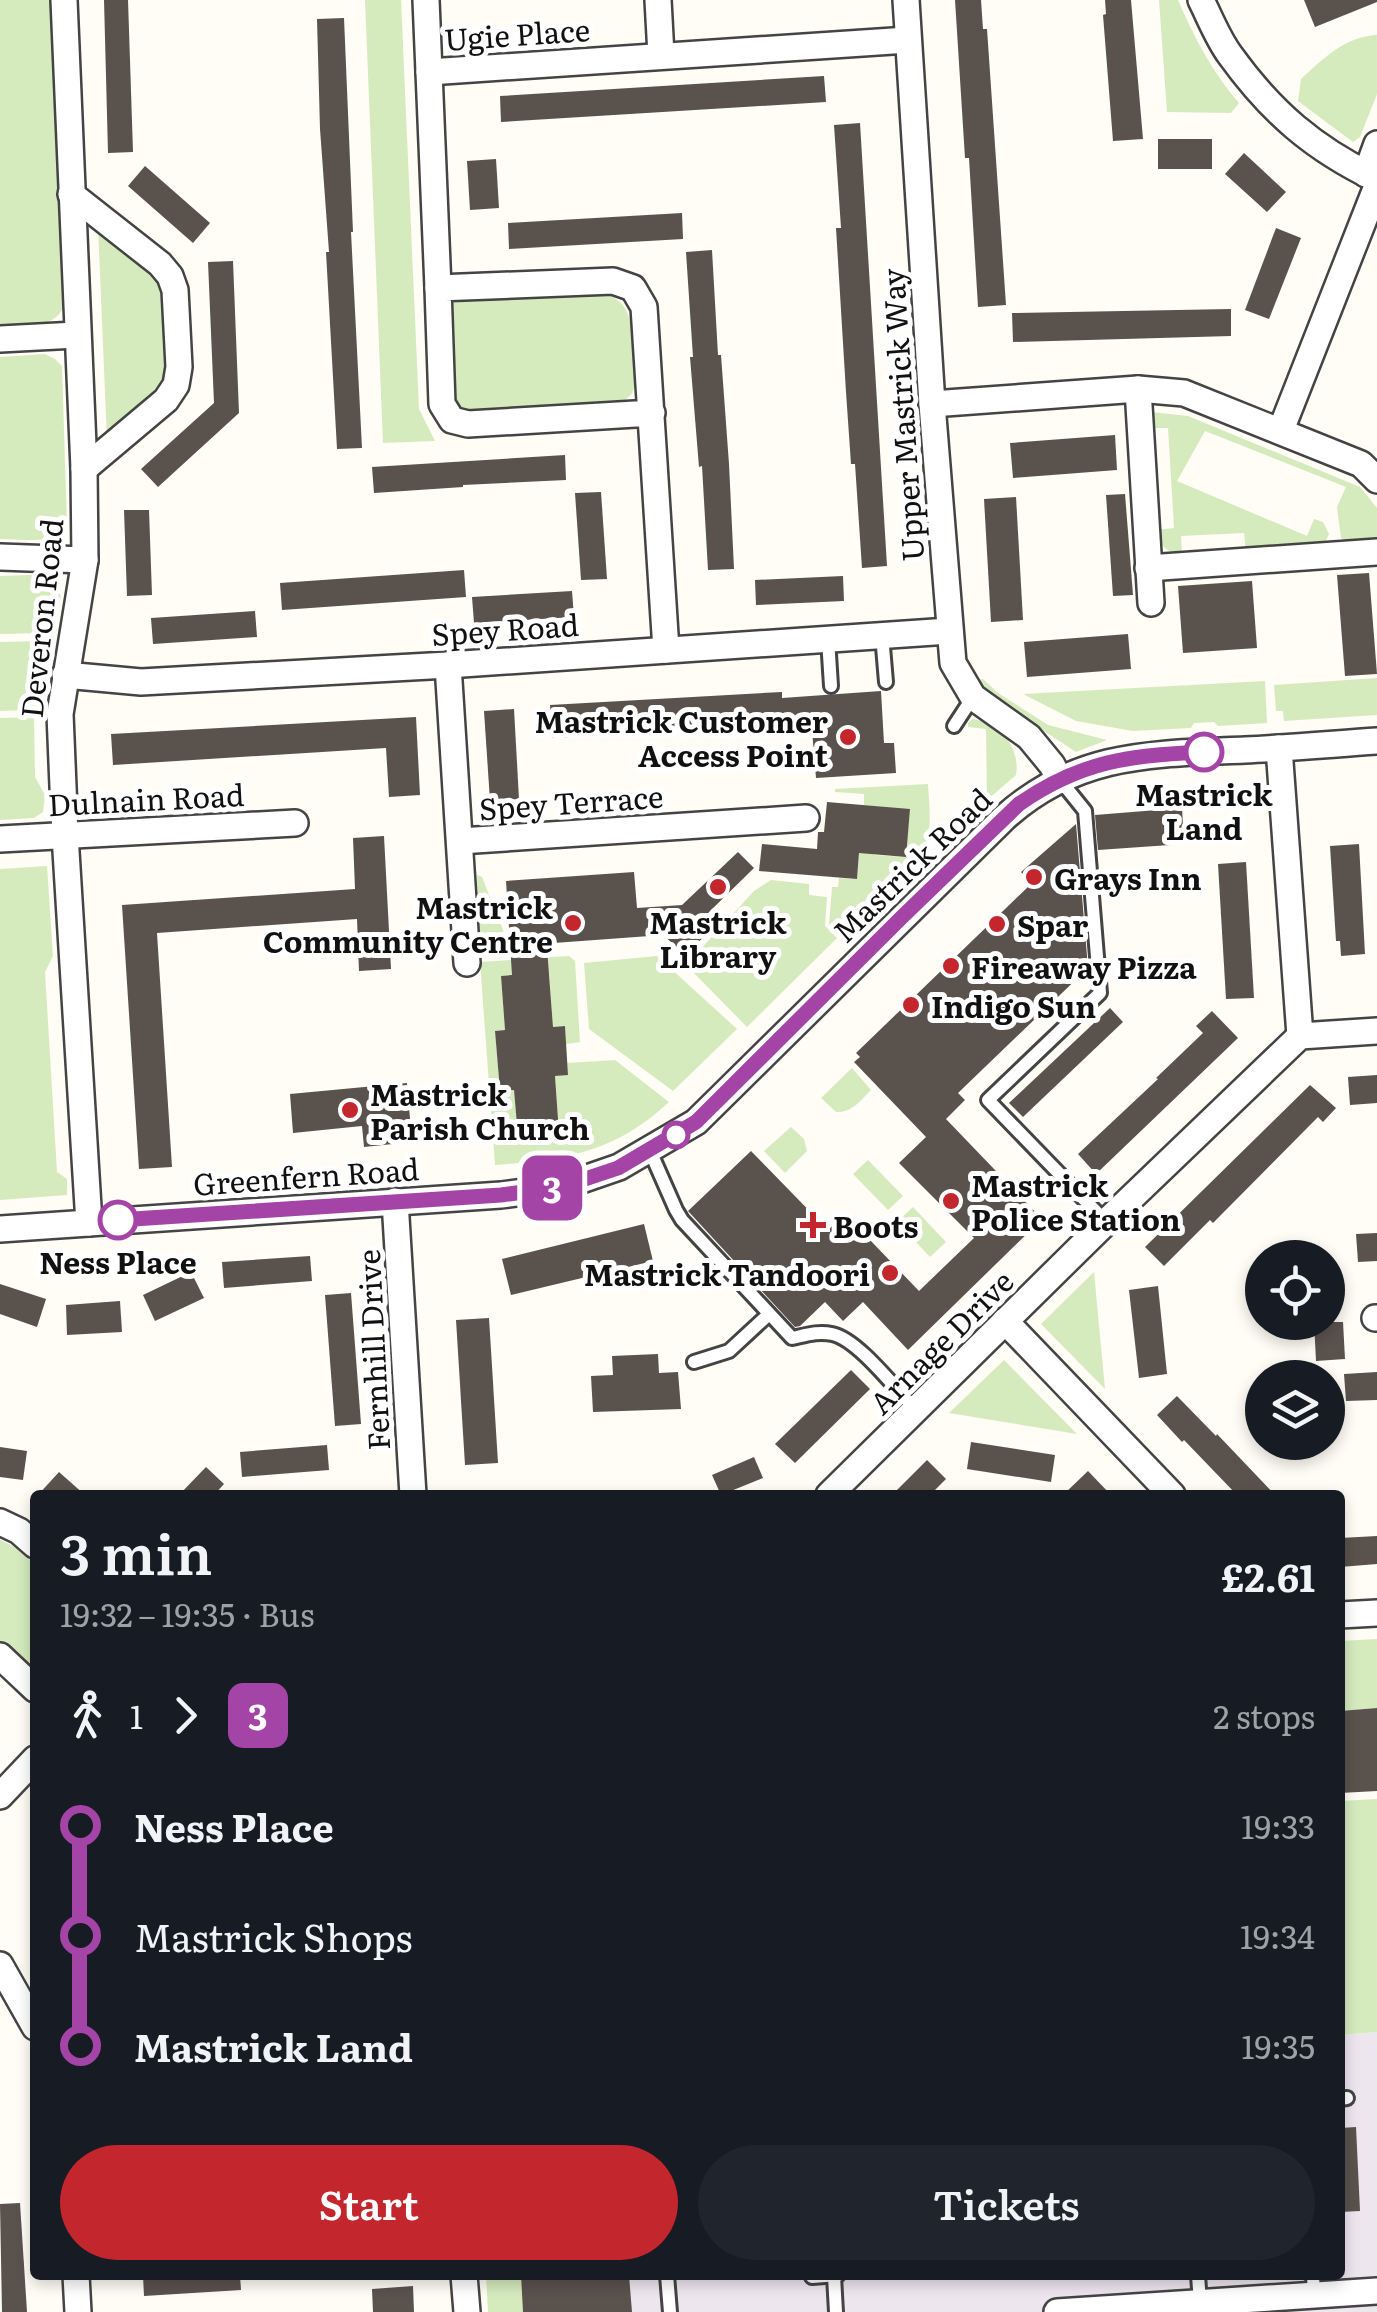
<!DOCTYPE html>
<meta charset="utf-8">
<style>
body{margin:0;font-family:Literata,serif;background:#20242c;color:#f1f3f6;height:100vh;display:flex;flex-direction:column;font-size:38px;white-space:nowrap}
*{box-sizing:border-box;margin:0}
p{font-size:32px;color:#9ea1a6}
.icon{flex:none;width:55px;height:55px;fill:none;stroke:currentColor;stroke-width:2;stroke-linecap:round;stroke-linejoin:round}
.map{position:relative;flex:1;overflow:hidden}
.sheet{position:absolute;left:30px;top:1490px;width:1315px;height:790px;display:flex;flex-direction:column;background:#171b24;border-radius:10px;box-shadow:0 5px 15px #0003}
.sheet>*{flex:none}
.badge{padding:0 20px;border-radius:15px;font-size:35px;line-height:65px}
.buttons{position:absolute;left:1245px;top:1240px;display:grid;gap:20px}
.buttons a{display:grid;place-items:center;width:100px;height:100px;border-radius:50%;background:#171b24;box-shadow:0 5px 15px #0003;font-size:50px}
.map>.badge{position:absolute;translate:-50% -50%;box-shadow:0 0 0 5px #fff}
.legs{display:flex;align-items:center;gap:15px;height:110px;padding:0 30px;font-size:32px}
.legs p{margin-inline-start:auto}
.overview{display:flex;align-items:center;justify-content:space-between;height:170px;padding:0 30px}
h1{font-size:55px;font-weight:600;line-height:75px}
.button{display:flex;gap:20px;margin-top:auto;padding:20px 30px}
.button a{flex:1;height:115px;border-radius:60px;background:#c4262e;color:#fff;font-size:40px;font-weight:600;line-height:115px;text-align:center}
.button a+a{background:#20242c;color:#f1f3f6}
ul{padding:0 30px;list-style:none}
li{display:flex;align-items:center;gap:35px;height:110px;font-size:38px}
li i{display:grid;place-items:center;width:15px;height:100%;margin:0 12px;background:currentColor}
li i::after{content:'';width:25px;height:25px;margin:-12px;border:8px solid;border-radius:50%;background:#171b24}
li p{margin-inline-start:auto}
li:first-child i{background:linear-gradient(#0000 50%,currentColor 0)}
li:last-child i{background:linear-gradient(currentColor 50%,#0000 0)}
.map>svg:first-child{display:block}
.industrial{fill:#eee6ef}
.green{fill:#d5ebbd}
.building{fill:#5a524d}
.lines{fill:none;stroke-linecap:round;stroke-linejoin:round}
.service-casing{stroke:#444;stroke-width:18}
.minor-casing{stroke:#444;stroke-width:30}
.service{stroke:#fff;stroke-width:12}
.minor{stroke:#fff;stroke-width:25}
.line-1-casing{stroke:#fff;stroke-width:22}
.line-1{stroke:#a444a6;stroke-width:15}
.poi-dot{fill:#c4262e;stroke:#fff;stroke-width:4}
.stop-1-dot{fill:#fff;stroke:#a444a6;stroke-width:5}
.labels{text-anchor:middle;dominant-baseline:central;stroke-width:10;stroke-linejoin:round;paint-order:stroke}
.street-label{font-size:30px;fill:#111;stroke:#fff}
.poi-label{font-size:30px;font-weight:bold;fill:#111;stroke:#fff;text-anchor:start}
.stop-label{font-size:30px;font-weight:bold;fill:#111;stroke:#fff}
</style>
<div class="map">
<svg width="1377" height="2312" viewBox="0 0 1377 2312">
<rect width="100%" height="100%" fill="#fffdf5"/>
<path class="industrial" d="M1377,2032V2312H523L521,2275H1340V2035Z"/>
<g class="green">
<path d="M0,0H54L66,301C56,332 27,325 0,327Z"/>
<path d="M365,0H401L419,409L435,441L383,443Z"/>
<path d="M1159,0H1178C1194,37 1212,72 1239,103L1231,113L1167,112Z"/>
<path d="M1377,35V94L1360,137L1353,142L1298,101L1301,79C1324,58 1344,37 1377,35Z"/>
<path d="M98,225L165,279L169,370L166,383L107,441Z"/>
<path d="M607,294C615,298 622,302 626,310C633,322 640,381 632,393C630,397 623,401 619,404L471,412L458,408L451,395L447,317L451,303L466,300Z"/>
<path d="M45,354L55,359L62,366L67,525C54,546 23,539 0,539V357Z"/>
<path d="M1151,412L1188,416L1360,487L1377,508V543L1350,544L1341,538L1337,507L1346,487L1205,431L1177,481L1307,536L1314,519L1323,522L1329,534L1323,547L1246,553L1244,533L1181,536L1182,556C1166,552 1160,545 1155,530L1174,528L1168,428H1149Z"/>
<path d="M30,575C49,578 57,577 61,598L53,602L46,633L0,634V576Z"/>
<path d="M44,641L35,710L0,711V642Z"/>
<path d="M1377,678V715L1284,721L1283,711H1276L1274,685Z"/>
<path d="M983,679L998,693L1048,725L1107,740L1076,752L989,695L976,680Z"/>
<path d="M1265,681L1267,723L1218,726L1214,722L1194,723L1191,728L1133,731L1076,721L1023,694Z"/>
<path d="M34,717L35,777L45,795L43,812L34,818L0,820V718Z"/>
<path d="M972,719C999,722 1021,747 1016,775L987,800L986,729L968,727V723Z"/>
<path d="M928,784C929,803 932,823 927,841C914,877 868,910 840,935L829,924L832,887H838L839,878L857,879L861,831L876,833L874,855L905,857L910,810L864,805V794L835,792V789Z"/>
<path d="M47,866L53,956L45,972L57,1172L67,1179V1195L0,1200V869Z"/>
<path d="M477,875L482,877L503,930L504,950L480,952Z"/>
<path d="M771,880L809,884V895L827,897L825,926L837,938L747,1027L686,965L754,891Z"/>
<path d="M569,956L575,961L580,1042L566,1044L565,1026L553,1027L549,972L501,976L505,1030L495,1031L500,1090H514L518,1136L559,1133L555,1076L568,1074L567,1063L615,1060L669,1102C614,1153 567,1159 495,1165L480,962Z"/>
<path d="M657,956L737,1029L673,1091L589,1029L584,963Z"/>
<path d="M852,1068L871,1090C861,1100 852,1113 836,1112L821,1098Z"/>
<path d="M791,1127L804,1139L807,1151L785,1173L764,1151Z"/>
<path d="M868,1160L903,1196L888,1210L853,1174Z"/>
<path d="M913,1207L946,1242L930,1257L897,1222Z"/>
<path d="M1094,1272L1105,1389L1041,1324Z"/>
<path d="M1004,1360L1077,1434L949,1413Z"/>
<path d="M0,1540L13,1546L35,1564V1672L0,1641Z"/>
<path d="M1377,1639V1708L1340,1711V1641Z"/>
<path d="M1377,1799V2032L1340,2035V1801Z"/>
<path d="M486,2275H521L523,2312H488Z"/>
</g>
<g class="building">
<path d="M104,0H128L133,152L108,153Z"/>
<path d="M955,0H981L983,29H987L1006,305L978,307L969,158H965Z"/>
<path d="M1105,0H1131L1143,139L1113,141L1103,15L1106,14Z"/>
<path d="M1304,0H1377V2L1315,27Z"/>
<path d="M344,18L353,232H351L362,448L337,449L326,252H329L320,129L317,19Z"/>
<path d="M824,76L826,102L501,122L500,96Z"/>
<path d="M860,123L887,566L862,568L855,464H851L846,392L836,228H841L834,125Z"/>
<rect x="1158" y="139" width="54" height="30"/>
<path d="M1244,153L1286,192L1267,212L1225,174Z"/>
<path d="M496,159L499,208L470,210L467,161Z"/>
<path d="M145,166L210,223L193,243L128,186Z"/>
<path d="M682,213L683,239L509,249L508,223Z"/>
<path d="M1276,228L1301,238L1269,319L1245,310Z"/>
<path d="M712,250L718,355H721L729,464L734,569L708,570L702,466L699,467L690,357H693L686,252Z"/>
<path d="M233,261L239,413L158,487L141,469L214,403L208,262Z"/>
<path d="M1231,309V336L1013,342L1012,313Z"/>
<path d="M1115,435L1117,470L1013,478L1010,443Z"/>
<path d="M565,455L566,480L463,485V487L374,493L372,467Z"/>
<path d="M601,492L607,579L581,580L575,493Z"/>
<path d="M1125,494L1133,595L1113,596L1106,495Z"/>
<path d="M1016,497L1023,620L991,622L984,499Z"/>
<path d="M124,510H149L152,595L127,596Z"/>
<path d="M464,570L466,597L282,610L280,583Z"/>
<path d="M1369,573L1377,674L1345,676L1337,575Z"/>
<path d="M843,576L844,601L756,605L755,580Z"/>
<path d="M1252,581L1257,648L1183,653L1178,586Z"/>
<path d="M572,591L574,617L474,623L472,597Z"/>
<path d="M255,611L257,637L153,644L151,618Z"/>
<path d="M1128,634L1131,669L1027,677L1024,642Z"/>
<path d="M881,691L884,743H894L896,773L816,778L812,730L788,731V725L552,738L550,705L782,692V698Z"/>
<path d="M514,709L519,799L490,801L484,711Z"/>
<path d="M416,717L420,795L389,797L386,748L113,765L111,734Z"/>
<path d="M827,802L910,809L906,857L859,853L857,879L759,871L762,844L817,849L818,832H824Z"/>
<path d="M1182,808L1184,844L1098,850L1095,815Z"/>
<path d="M1076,824L1088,968L958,1093L965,1100L946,1119L1042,1219L908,1350L863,1302L843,1321L825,1302L800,1326L795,1327L688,1211L751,1151L828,1230L845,1214L919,1291L974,1238L899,1163L926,1137L854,1062L860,1057L856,1053L1031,884L1021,872Z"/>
<path d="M384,836L391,969L359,971L357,919L157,933L172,1167L139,1169L122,905L355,889L353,838Z"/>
<path d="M1359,844L1365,954L1341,956L1340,941H1336L1330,846Z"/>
<path d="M738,852L754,868L707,914L716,924L686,955L663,935L554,943L555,948H547L553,1027L565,1026L568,1075L555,1076L559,1133L518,1137L514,1090L500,1091L495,1031L505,1030L501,976L512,975L506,881L634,872L637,908L682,905Z"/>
<path d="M1246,862L1254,998L1226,999L1218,864Z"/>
<path d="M1110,1008L1123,1022L1023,1117L1009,1103Z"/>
<path d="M1212,1011L1238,1038L1096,1174L1078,1154L1158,1079L1156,1078L1203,1033L1196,1026Z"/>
<path d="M1377,1075V1103L1350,1105L1348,1077Z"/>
<path d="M407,1083L412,1142L364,1147L362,1126L293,1133L290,1094Z"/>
<path d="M1310,1085L1336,1108L1323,1122L1318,1117L1213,1223L1210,1220L1164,1266L1145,1247Z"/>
<path d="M644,1224L653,1261L511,1295L502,1259Z"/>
<path d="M1377,1233V1261L1358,1262L1356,1234Z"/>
<path d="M310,1256L312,1281L224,1288L222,1262Z"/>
<path d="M191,1272L204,1298L155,1321L143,1295Z"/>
<path d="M0,1284L46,1299L37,1327L0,1314Z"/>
<path d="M1158,1286L1167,1374L1139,1378L1129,1290Z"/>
<path d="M351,1293L361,1424L335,1426L325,1295Z"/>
<path d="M120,1301L122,1332L67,1335L66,1305Z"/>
<path d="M489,1318L498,1463L465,1465L456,1320Z"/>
<path d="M1314,1322H1343L1345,1359L1316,1361Z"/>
<path d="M658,1354L659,1373L678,1372L681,1409L593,1412L591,1376L613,1375L612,1356Z"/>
<path d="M851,1370L870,1389L795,1463L775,1444Z"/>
<path d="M1377,1372V1400L1346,1401L1344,1374Z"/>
<path d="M1177,1396L1216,1436L1217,1434L1275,1495H1237L1184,1440L1182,1442L1157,1415Z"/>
<path d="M971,1442L1055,1455L1051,1482L967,1469Z"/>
<path d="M327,1445L329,1470L242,1477L240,1452Z"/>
<path d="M0,1447L27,1451L23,1480L0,1477Z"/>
<path d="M754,1457L763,1478L721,1495L712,1475Z"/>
<path d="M927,1460L946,1479L930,1495H892Z"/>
<path d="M206,1467L224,1484L214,1495H179Z"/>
<path d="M1088,1471L1111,1495H1063Z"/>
<path d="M59,1472L85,1495H38Z"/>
<path d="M1377,1536V1564L1340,1567V1538Z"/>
<path d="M1377,1708V1791L1340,1793V1711Z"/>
<path d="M1356,2127L1360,2211L1340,2212V2128Z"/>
<path d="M20,2203L27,2312H2L0,2204Z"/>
<path d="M143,2275H240L241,2290L144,2296Z"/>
<path d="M521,2275H629L632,2312H523Z"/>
<path d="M413,2286L414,2312H373L372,2289Z"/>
</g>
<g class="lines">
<defs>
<g id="service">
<path d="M882,635L886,682"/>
<path d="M828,639L831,686"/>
<path d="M954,726L973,697"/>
<path d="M1060,780L1085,811L1100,993L988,1100L1106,1222"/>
<path d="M650,1151L676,1210L682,1220L792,1338C806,1335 818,1331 832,1334C858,1339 897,1391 917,1411"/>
<path d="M694,1362L729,1351L769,1314"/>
<path d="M1340,2099L1347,2098"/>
<path d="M667,2275L670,2312"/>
<path d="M1198,2275L1200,2303"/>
<path d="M1313,2275L1314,2295"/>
<path d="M834,2276L836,2312"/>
<path d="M812,2277L838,2275"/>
</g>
<g id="minor">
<path d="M64,0L84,469L85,560L60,714L65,835L89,1223"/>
<path d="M426,0L438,288"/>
<path d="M658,0L661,55"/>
<path d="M906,0L932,404L953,663L973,697L1029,737L1052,765L1060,780"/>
<path d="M1201,0C1210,18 1218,39 1230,55C1271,112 1314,149 1377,179"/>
<path d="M429,72L908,40"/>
<path d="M1366,174L1377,144"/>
<path d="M71,194L160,264L170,276L175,290L179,367L176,385L166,400L84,469"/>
<path d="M0,339L76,335"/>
<path d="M1138,389L1151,603"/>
<path d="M932,404L1138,389L1184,393L1361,464L1377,480"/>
<path d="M652,413L468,424L452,420L442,404L438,288L613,281L633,288L644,307L666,650"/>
<path d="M1281,430L1377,186"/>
<path d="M0,557L85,560"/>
<path d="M1148,568L1377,552"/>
<path d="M448,665L467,963"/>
<path d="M65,675L141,682L448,665L949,631"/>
<path d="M1279,748L1300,1036"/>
<path d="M0,839L295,823"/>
<path d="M460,841L806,818"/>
<path d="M395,1201L413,1495"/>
<path d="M0,1229L501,1195L561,1187L619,1167L696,1122L1004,818C1077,752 1153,754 1245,750C1289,748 1333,744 1377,741"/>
<path d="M1375,1318H1377"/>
<path d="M1005,1321L1172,1495"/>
<path d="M829,1495L1106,1222L1300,1036L1377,1031"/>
<path d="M0,1522L19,1531L35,1545"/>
<path d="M1340,1615L1377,1613"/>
<path d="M0,1656L35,1689"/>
<path d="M0,1796L35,1759"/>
<path d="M0,1965L35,2027"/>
<path d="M76,2275L78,2312"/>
<path d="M464,2275L467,2312"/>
<path d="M1057,2312L1377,2291"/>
</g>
</defs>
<use href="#service" class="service-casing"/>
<use href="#minor" class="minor-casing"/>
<use href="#service" class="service"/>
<use href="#minor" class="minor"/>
</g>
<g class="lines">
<defs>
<path id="line-1" d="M118,1220L501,1195L561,1187L618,1168L696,1122L902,917L1019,804C1081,761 1130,755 1204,752"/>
</defs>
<use href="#line-1" class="line-1-casing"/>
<use href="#line-1" class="line-1"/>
</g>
<g class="poi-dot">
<circle cx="848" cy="737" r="10"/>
<circle cx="1034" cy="877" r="10"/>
<circle cx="718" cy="887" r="10"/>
<circle cx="573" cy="923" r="10"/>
<circle cx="997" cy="924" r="10"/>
<circle cx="951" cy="966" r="10"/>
<circle cx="911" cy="1005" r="10"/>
<circle cx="350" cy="1110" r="10"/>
<circle cx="951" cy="1201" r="10"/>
<path d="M808 1210h10v10h10v10h-10v10h-10v-10h-10v-10h10z"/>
<circle cx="890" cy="1273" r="10"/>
</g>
<g class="stop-1-dot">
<circle cx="1204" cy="752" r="18"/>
<circle cx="676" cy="1135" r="12"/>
<circle cx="118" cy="1220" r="18"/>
</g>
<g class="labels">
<g class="street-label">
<text transform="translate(517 33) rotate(-4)">Ugie Place</text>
<text transform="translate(901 415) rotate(-94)">Upper Mastrick Way</text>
<text transform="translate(40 618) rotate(-84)">Deveron Road</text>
<text transform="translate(505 628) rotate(-4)">Spey Road</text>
<text transform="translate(146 798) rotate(-3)">Dulnain Road</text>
<text transform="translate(571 801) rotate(-4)">Spey Terrace</text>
<text transform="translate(911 864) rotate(-44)">Mastrick Road</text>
<text transform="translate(306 1175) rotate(-4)">Greenfern Road</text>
<text transform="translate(940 1341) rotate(-45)">Arnage Drive</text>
<text transform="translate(372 1350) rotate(-93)">Fernhill Drive</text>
</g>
<g class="poi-label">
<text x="828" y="720" text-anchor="end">Mastrick Customer<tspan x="828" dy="34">Access Point</tspan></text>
<text x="1054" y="877">Grays Inn</text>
<text x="553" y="906" text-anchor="end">Mastrick<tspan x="553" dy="34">Community Centre</tspan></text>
<text x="718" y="921" text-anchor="middle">Mastrick<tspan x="718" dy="34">Library</tspan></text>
<text x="1017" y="924">Spar</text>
<text x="971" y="966">Fireaway Pizza</text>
<text x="931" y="1005">Indigo Sun</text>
<text x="370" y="1093">Mastrick<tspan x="370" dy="34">Parish Church</tspan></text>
<text x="971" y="1184">Mastrick<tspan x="971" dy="34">Police Station</tspan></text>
<text x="833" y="1225">Boots</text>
<text x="870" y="1273" text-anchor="end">Mastrick Tandoori</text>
</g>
<g class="stop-label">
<text x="1204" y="793">Mastrick<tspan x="1204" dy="34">Land</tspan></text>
<text x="118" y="1261">Ness Place</text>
</g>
</g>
</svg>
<div class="buttons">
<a><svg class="icon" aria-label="locate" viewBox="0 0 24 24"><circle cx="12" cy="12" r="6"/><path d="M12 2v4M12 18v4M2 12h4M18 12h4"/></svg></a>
<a><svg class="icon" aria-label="layers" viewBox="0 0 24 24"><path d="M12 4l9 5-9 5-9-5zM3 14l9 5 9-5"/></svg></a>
</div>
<b class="badge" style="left:552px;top:1188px;background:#a444a6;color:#fff">3</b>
<section class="sheet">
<div class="overview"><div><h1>3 min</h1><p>19:32 – 19:35 · Bus</p></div><b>£2.61</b></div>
<div class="legs"><svg class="icon" aria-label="walk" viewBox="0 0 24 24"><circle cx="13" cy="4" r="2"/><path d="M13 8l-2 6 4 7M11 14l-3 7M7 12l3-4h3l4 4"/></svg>1<svg class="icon" aria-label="forward" viewBox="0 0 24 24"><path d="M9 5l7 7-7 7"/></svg><b class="badge" style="background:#a444a6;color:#fff">3</b><p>2 stops</p></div>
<ul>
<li><i style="color:#a444a6"></i><b>Ness Place</b><p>19:33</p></li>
<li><i style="color:#a444a6"></i><span>Mastrick Shops</span><p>19:34</p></li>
<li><i style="color:#a444a6"></i><b>Mastrick Land</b><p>19:35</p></li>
</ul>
<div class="button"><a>Start</a><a>Tickets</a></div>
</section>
</div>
